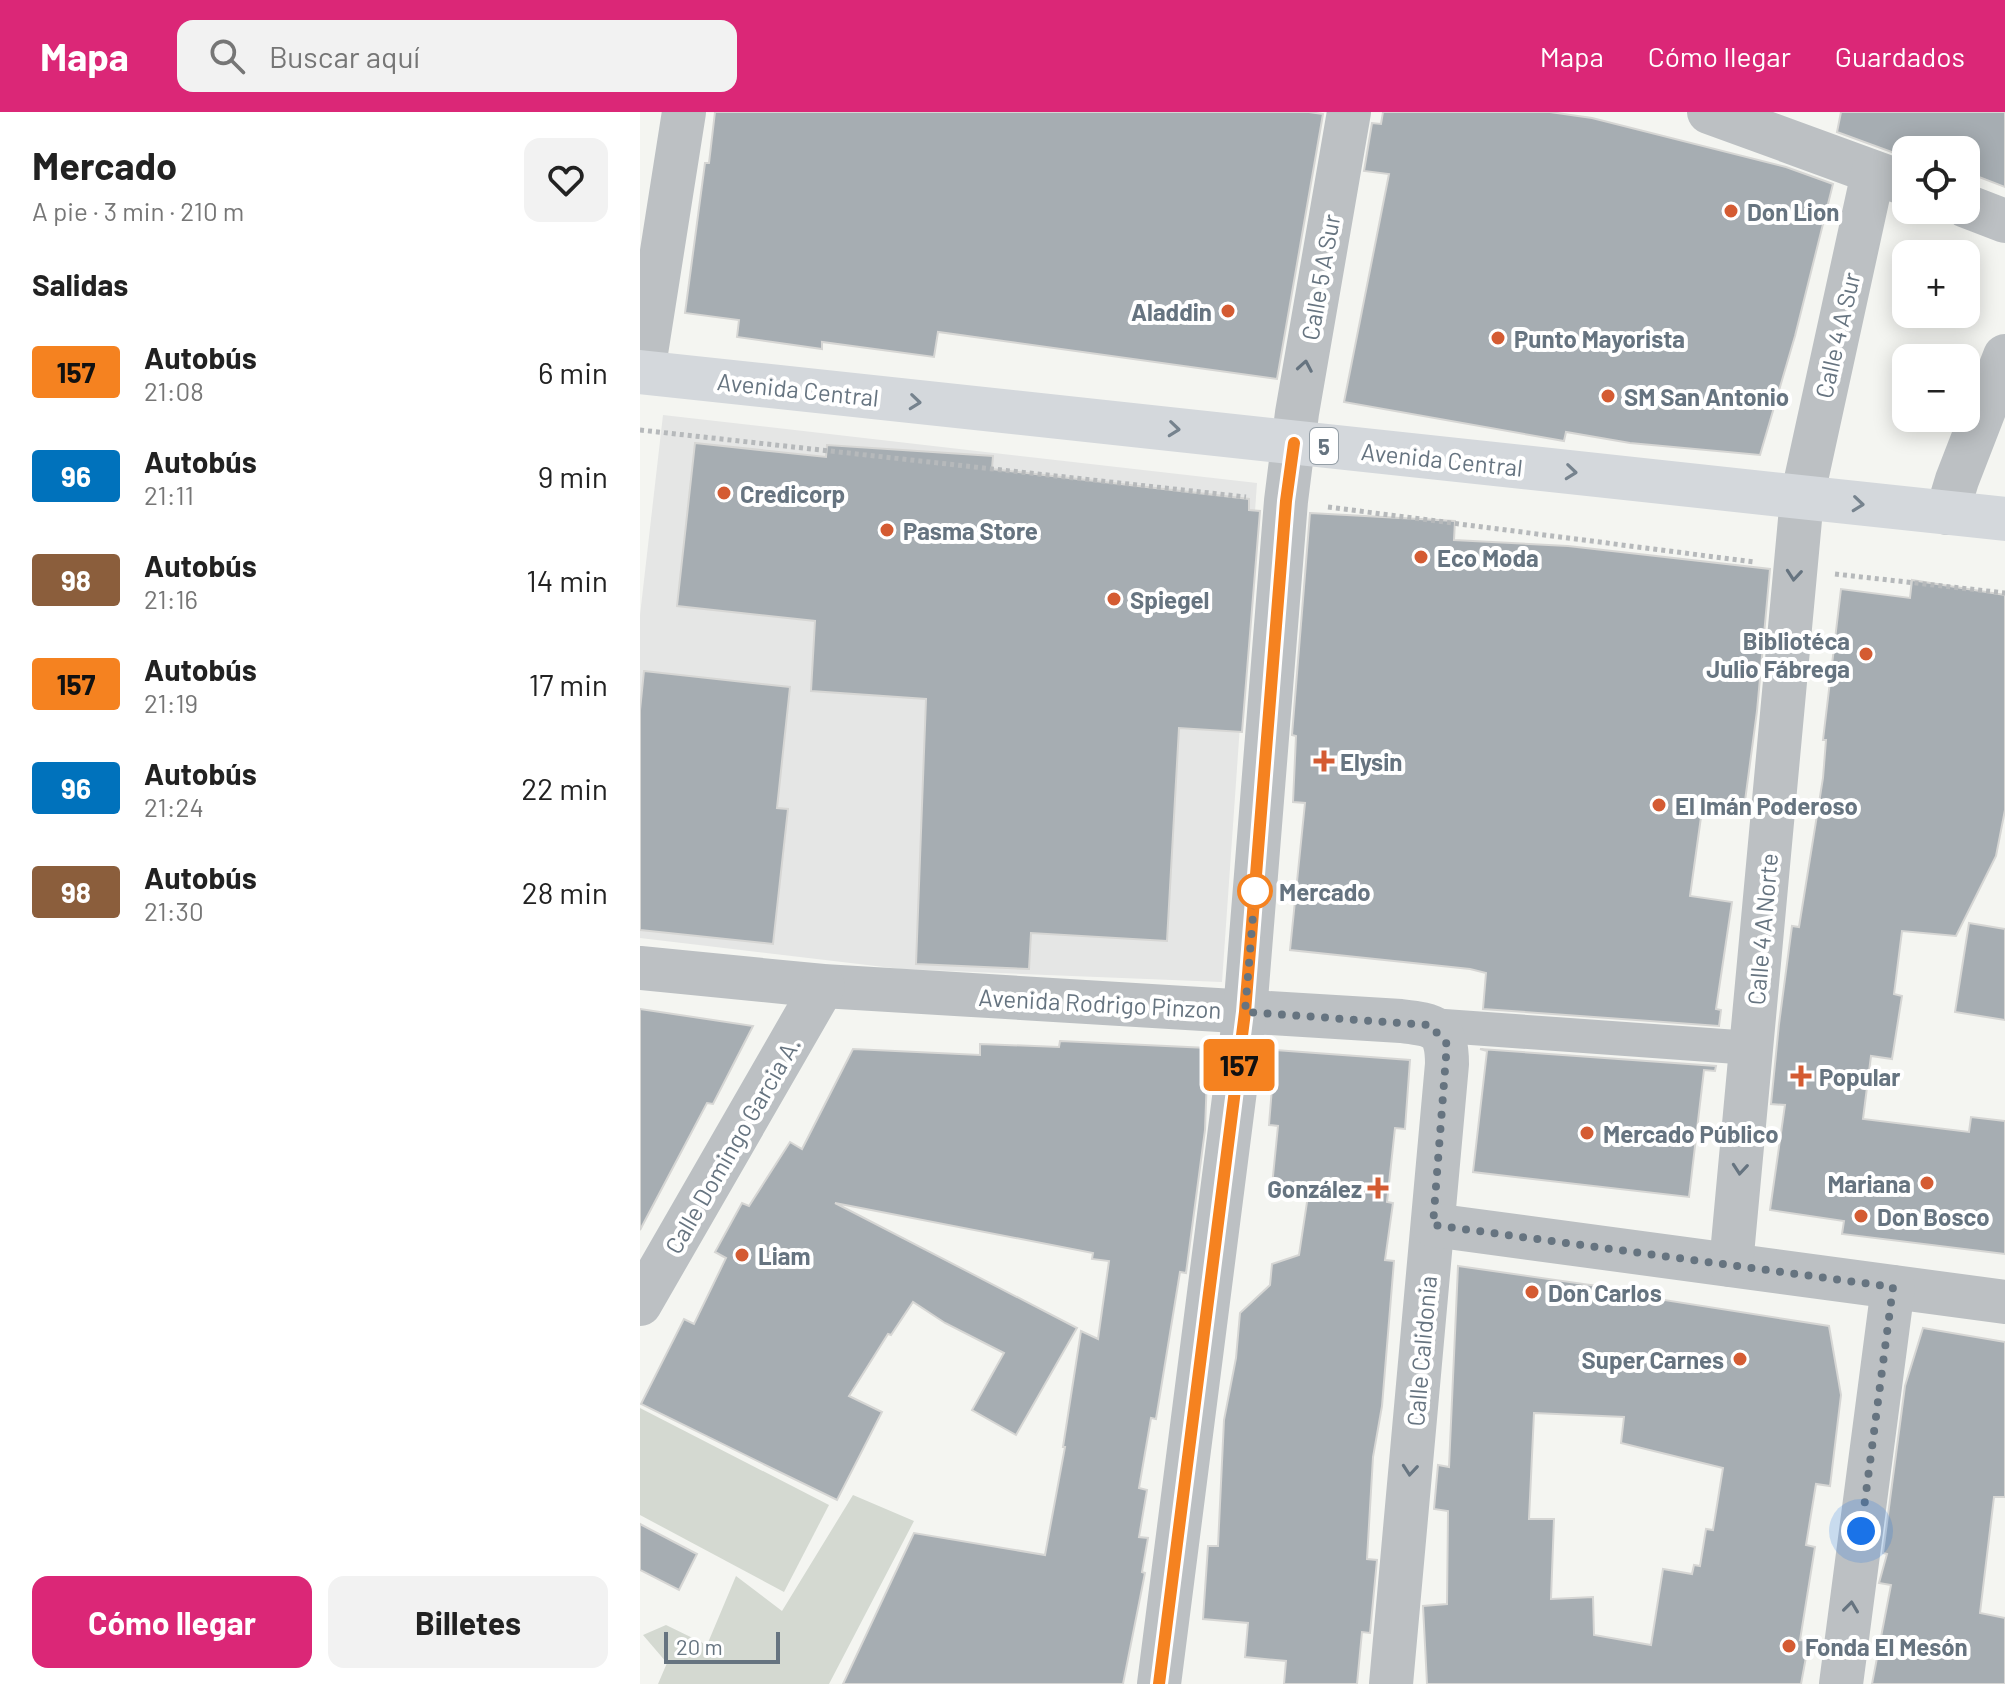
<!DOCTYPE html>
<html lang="es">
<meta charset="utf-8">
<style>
body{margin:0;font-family:Barlow,sans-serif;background:#f2f2f2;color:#222;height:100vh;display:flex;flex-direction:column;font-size:30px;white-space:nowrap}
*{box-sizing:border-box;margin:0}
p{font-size:26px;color:#767676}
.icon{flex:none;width:44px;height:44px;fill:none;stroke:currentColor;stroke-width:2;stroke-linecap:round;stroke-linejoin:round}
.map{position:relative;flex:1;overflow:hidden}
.panel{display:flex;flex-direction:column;background:#fff;width:640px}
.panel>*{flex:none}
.badge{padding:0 16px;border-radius:6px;font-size:28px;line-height:52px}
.tools{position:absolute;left:1252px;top:24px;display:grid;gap:16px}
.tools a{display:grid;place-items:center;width:88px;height:88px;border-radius:16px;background:#fff;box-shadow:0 4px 20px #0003;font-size:40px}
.scale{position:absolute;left:24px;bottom:20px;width:116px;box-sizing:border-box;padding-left:8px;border:4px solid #667480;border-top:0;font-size:22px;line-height:28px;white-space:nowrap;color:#667480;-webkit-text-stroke:6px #fff;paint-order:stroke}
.you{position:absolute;width:40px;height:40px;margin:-20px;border:6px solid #fff;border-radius:50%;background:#1a73e8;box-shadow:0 0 0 12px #1a73e833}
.map>.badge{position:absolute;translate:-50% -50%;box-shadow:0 0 0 4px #fff}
h2{padding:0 32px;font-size:30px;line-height:72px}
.round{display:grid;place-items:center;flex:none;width:84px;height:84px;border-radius:16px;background:#f2f2f2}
.summary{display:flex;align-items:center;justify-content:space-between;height:136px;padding:0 32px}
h1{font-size:38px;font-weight:700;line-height:60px}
.cta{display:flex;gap:16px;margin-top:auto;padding:16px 32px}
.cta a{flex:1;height:92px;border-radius:16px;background:#db2777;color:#fff;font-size:32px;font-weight:700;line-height:92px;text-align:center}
.cta a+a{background:#f2f2f2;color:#222}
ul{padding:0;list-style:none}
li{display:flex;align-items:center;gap:24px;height:104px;padding:0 32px}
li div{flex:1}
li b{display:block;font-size:30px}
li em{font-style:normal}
li .badge{min-width:88px;font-weight:700;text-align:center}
header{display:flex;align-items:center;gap:48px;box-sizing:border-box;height:112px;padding:0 40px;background:#db2777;color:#fff}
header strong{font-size:38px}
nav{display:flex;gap:44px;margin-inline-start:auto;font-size:28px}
.search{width:560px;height:72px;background:#f2f2f2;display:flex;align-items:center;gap:20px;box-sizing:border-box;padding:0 28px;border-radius:16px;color:#767676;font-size:30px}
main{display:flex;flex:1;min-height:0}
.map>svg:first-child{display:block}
.built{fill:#e5e6e5}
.green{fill:#d4d9d1}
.building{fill:#a6adb2;stroke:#d6d6d4;stroke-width:2;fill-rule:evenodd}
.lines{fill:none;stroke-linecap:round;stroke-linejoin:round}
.path{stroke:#b6b9bb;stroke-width:5;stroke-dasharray:4 4;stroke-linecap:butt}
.pedestrian{stroke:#bcc0c3;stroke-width:34}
.minor{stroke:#bcc0c3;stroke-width:44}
.primary{stroke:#d4d8dc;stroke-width:44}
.oneway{stroke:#667480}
.oneway2{stroke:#76838e}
.line-casing{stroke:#fff;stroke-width:18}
.line{stroke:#f58220;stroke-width:12}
.walk{stroke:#667480;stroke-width:8;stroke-dasharray:0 14.4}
.poi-dot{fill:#d45b32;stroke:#fff;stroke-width:3}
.stop-dot{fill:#fff;stroke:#f58220;stroke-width:4}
.labels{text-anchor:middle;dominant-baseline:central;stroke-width:8;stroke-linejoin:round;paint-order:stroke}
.shield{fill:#fff;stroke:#949ea6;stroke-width:2}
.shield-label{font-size:22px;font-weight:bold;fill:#667480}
.poi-label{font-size:24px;font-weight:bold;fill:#667480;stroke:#fff;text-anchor:start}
.street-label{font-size:24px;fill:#667480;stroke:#fff}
.stop-label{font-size:24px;font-weight:bold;fill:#667480;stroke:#fff;text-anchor:start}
</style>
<header>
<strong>Mapa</strong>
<div class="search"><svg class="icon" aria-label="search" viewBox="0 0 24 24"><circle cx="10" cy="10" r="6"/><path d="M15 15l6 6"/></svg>Buscar aquí</div>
<nav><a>Mapa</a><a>Cómo llegar</a><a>Guardados</a></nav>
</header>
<main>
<section class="panel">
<div class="summary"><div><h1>Mercado</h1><p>A pie · 3 min · 210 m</p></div><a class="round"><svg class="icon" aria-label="heart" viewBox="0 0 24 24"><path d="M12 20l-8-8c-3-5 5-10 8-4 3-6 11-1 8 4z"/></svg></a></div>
<h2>Salidas</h2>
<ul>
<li><span class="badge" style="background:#f58220;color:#111">157</span><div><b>Autobús</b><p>21:08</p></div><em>6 min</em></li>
<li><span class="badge" style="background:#0072bc;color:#fff">96</span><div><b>Autobús</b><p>21:11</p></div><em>9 min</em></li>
<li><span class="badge" style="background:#8b5e3c;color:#fff">98</span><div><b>Autobús</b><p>21:16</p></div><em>14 min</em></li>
<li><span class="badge" style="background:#f58220;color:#111">157</span><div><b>Autobús</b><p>21:19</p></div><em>17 min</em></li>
<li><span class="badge" style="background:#0072bc;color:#fff">96</span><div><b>Autobús</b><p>21:24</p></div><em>22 min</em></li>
<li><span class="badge" style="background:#8b5e3c;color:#fff">98</span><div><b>Autobús</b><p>21:30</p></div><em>28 min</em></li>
</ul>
<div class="cta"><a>Cómo llegar</a><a>Billetes</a></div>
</section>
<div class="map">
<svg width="1365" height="1572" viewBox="0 0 1365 1572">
<rect width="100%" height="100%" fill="#f4f5f1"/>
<path class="built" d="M23,303L617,371L582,870L261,857L0,826V503Z"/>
<g class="green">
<path d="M0,1296L189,1393L144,1480L0,1403Z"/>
<path d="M213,1383L274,1409L189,1572H18L27,1551L3,1523L26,1513L67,1533L96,1464L142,1499Z"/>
</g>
<g class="building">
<path d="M75,0H669L683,2L637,267L298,220L294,245L182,230V237L97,225L99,208L45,201L65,51H69Z"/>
<path d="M743,0H910L952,6L1146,55L1193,72L1155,224L1120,343L990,331L926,320L924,329L704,290L749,62L724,59L732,11L741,12Z"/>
<path d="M1201,0H1365V75L1326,60V38H1258L1257,42L1197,20Z"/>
<path d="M55,331L186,345L187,333L353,344L352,357L609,387V398L620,399L602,620L539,616L527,829L391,821L389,857L276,852L286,587L171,579L175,509L37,494Z"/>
<path d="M670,401L815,409L814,428L928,434L1130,457L1117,599L1103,704L1062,698L1050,784L1092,790L1076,897L1081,898L1079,914L843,897L846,861L830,857L650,838L665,691L653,690L656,624L652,623Z"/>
<path d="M1272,468L1365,483V698L1356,744L1316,824L1262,819L1254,882L1262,884L1252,947L1231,944L1223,1007L1329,1020L1331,1005L1365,1009V1142L1202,1122L1204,1109L1130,1098L1145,993L1131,992L1139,912L1152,814L1159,815L1183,666L1186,628H1183L1201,477L1270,486Z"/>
<path d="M4,559L150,575L137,696L148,697L133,832L0,818V598Z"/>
<path d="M1329,811L1365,817V908L1315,900Z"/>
<path d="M0,897L113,914L73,992L67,991L0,1118Z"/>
<path d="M420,929L568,936L565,1018L546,1161L540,1160L516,1307L511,1306L499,1376L507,1378L499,1425L508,1426L502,1460L505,1461L483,1572H203L274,1421L405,1443L425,1335H423L441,1219L458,1227L469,1149L452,1147L453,1141L195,1091L437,1216L376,1323L332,1298L364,1241L305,1211L273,1190L251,1223L248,1222L209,1284L242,1300L197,1388L1,1292L44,1207L54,1212L86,1146L75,1140L102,1091L109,1094L150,1030L162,1037L213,937L340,943V932L419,935Z"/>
<path d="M840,937L1076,954L1075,959L1064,958L1049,1085L833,1060L847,939Z"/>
<path d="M635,938L770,948L765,1017L755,1016L747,1090L753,1091L745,1148L754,1149L742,1294L733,1345L727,1447L737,1448L730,1521L722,1520L717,1572H644L646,1549L605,1545L608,1511L563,1507L568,1434H578L584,1308L596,1246L600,1201L630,1173L632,1152L659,1143L669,1077L632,1074L638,1014L629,1013Z"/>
<path d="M818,1154L986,1178V1182L1189,1214L1201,1283L1190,1374L1176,1372L1166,1433L1175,1435L1160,1528L1169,1529L1161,1572H787L783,1494L807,1492L808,1399L794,1397L798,1353L809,1355ZM894,1301L984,1305L981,1331L1083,1356L1073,1418L1066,1417L1060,1454L1054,1453L1052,1462L1023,1457L1011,1533L954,1523L953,1485L911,1487L914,1407H889Z"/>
<path d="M1283,1216L1365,1230V1385H1354L1340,1501L1365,1506V1572H1232L1251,1473L1239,1471L1247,1442L1243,1441L1265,1274Z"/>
<path d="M0,1412L57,1442L39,1478L0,1458Z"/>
</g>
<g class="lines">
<g class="path">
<path d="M0,318L606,385"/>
<path d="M688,395L1114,450"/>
<path d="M1195,462L1365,481"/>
</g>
<path class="pedestrian" d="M790,913L1111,936"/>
<g class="minor">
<path d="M1069,0L1266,72"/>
<path d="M1326,94L1365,109"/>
<path d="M3,260L44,0"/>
<path d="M1307,401L1317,368L1365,244"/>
<path d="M0,856L183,874L761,909C795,913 807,915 807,952L751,1572"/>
<path d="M793,1113L1365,1190"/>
<path d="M1091,1153L1162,386L1233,61"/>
<path d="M0,1192L183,874"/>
<path d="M519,1572L605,900L646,389L657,301L709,0"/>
<path d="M1201,1572L1253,1175"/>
</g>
<path class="primary" d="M0,260L1365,407"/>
</g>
<defs><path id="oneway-chevron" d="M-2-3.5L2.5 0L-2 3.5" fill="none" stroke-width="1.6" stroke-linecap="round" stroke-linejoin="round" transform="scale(2)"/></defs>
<g class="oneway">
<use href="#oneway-chevron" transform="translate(665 254) rotate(-80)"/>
<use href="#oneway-chevron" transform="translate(1154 463) rotate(95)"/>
<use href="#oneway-chevron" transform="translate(1100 1057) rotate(95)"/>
<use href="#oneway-chevron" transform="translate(770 1358) rotate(95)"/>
<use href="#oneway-chevron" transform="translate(1211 1495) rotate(-83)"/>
</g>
<g class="oneway2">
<use href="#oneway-chevron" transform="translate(275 290) rotate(6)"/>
<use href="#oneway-chevron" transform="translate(534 317) rotate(6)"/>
<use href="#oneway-chevron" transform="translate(931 360) rotate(6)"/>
<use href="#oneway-chevron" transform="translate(1218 392) rotate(6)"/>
</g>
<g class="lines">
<defs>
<path id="line" d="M519,1572L605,900L646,389L654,331"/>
</defs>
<use href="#line" class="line-casing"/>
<use href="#line" class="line"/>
<path class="walk" d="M615,779L605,900L790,913L807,932L793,1113L1253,1175L1221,1419"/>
</g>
<g class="poi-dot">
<circle cx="1091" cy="99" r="8"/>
<circle cx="588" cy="199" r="8"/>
<circle cx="858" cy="226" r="8"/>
<circle cx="968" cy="284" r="8"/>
<circle cx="84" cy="381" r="8"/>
<circle cx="247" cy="418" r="8"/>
<circle cx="781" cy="445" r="8"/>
<circle cx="474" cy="487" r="8"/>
<circle cx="1226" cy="542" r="8"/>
<path d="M680 637h8v8h8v8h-8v8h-8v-8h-8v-8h8z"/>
<circle cx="1019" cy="693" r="8"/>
<path d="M1157 952h8v8h8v8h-8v8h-8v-8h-8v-8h8z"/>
<circle cx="947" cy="1021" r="8"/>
<circle cx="1287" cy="1071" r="8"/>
<path d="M734 1064h8v8h8v8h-8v8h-8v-8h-8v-8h8z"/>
<circle cx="1221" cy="1104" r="8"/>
<circle cx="102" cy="1143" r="8"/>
<circle cx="892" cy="1180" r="8"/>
<circle cx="1100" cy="1247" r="8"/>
<circle cx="1149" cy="1534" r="8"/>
</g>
<circle class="stop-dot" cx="615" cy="779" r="16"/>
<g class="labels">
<rect class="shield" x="670" y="316" width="28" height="36" rx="6"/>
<g class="shield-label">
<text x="684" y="334">5</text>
</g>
<g class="poi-label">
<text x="1107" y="99">Don Lion</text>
<text x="572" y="199" text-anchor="end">Aladdin</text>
<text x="874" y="226">Punto Mayorista</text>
<text x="984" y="284">SM San Antonio</text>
<text x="100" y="381">Credicorp</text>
<text x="263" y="418">Pasma Store</text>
<text x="797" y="445">Eco Moda</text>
<text x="490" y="487">Spiegel</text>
<text x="1210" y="528" text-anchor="end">Bibliotéca<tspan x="1210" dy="28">Julio Fábrega</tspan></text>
<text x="700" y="649">Elysin</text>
<text x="1035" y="693">El Imán Poderoso</text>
<text x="1179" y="964">Popular</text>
<text x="963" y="1021">Mercado Público</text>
<text x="1271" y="1071" text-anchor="end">Mariana</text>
<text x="722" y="1076" text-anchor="end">González</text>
<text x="1237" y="1104">Don Bosco</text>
<text x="118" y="1143">Liam</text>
<text x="908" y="1180">Don Carlos</text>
<text x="1084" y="1247" text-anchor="end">Super Carnes</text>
<text x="1165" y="1534">Fonda El Mesón</text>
</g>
<g class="street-label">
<text transform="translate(680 165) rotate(-80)">Calle 5 A Sur</text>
<text transform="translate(1197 223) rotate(-77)">Calle 4 A Sur</text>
<text transform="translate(158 277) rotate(6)">Avenida Central</text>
<text transform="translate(802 347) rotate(6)">Avenida Central</text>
<text transform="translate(1122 817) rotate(-85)">Calle 4 A Norte</text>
<text transform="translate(460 891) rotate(3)">Avenida Rodrigo Pinzon</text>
<text transform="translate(92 1033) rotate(-60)">Calle Domingo Garcia A.</text>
<text transform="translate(781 1239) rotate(-85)">Calle Calidonia</text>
</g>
<g class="stop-label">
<text x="639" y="779">Mercado</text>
</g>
</g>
</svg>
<div class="tools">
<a><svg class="icon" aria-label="locate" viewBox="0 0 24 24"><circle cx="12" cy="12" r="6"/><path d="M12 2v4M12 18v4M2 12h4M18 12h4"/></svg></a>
<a>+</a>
<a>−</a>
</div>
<div class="scale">20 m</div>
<div class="you" style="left:1221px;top:1419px"></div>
<b class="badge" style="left:599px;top:953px;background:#f58220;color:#111">157</b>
</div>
</main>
